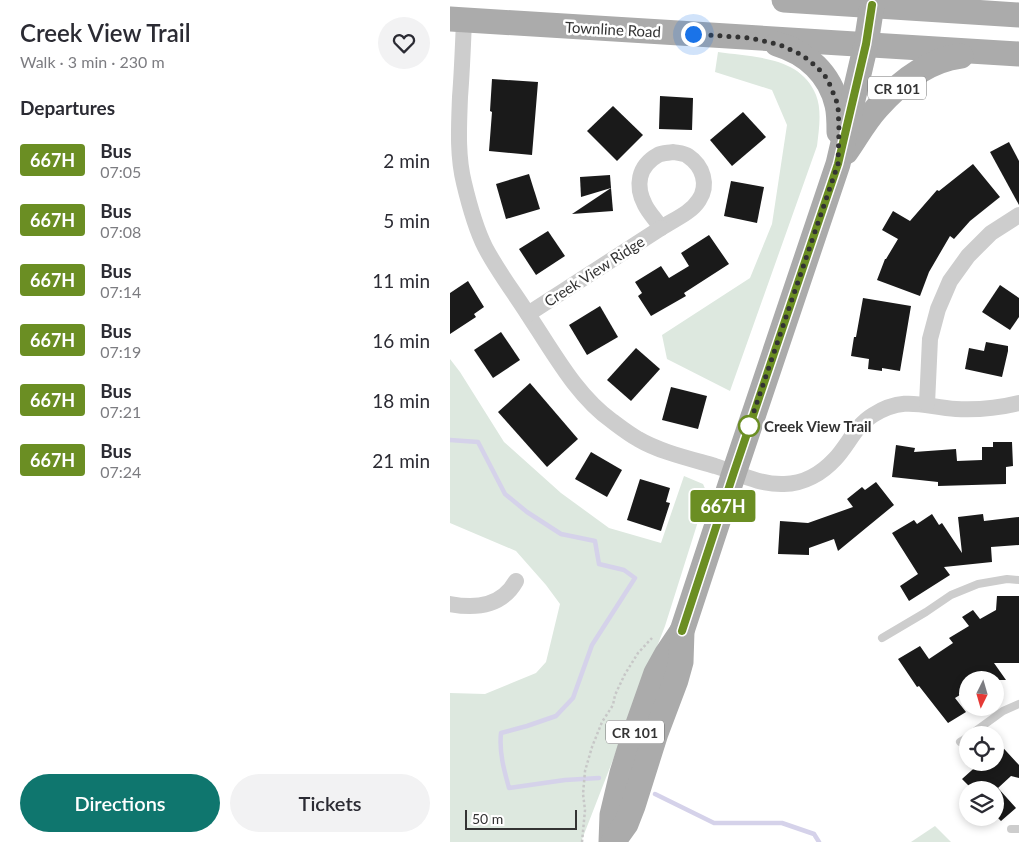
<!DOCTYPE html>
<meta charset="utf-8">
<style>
body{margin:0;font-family:Lato,sans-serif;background:#f2f2f3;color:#2b2b33;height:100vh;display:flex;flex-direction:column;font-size:19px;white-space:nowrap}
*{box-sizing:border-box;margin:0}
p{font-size:16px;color:#7c7c81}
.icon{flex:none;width:28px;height:28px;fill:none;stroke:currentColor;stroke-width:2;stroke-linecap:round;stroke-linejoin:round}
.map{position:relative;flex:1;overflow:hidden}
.side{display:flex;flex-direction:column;background:#fff;width:450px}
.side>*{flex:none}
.badge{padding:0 10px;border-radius:4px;font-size:18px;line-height:32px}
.needle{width:32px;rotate:185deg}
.tools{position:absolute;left:509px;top:671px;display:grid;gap:10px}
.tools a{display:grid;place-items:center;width:45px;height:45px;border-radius:50%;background:#fff;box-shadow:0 2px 8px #0003;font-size:25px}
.scale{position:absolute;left:15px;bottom:12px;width:112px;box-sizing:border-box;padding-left:5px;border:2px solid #333;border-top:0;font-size:14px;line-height:18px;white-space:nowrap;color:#333;-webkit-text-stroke:4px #fff;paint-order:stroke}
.you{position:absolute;width:25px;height:25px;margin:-12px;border:4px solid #fff;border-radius:50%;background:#1a73e8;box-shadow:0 0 0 8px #1a73e833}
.map>.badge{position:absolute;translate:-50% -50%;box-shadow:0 0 0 2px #fff}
h2{padding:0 20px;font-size:19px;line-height:45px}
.round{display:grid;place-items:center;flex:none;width:52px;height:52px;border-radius:26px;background:#f2f2f3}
.summary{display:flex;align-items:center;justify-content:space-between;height:85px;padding:0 20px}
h1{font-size:24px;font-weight:600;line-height:38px}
.cta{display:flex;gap:10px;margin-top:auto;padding:10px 20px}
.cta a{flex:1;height:58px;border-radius:30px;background:#0f766e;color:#fff;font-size:20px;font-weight:600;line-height:58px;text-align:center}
.cta a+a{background:#f2f2f3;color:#2b2b33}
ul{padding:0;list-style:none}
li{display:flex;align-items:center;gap:15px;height:60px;padding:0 20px}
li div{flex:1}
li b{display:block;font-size:19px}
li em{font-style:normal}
li .badge{min-width:55px;font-weight:700;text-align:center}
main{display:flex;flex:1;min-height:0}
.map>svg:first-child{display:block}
.green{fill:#dde8df}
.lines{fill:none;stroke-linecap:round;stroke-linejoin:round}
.stream{stroke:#d5d2ea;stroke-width:4.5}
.building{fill:#1a1a1a}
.path{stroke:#c7c7c7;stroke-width:2.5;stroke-dasharray:2.5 2.5;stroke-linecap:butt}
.lane{stroke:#cdcdcd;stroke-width:8}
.street{stroke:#cdcdcd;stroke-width:16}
.primary{stroke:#ababab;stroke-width:25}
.line-casing{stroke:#fff;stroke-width:11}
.line{stroke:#6b8e23;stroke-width:8}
.walk{stroke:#333;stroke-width:5;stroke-dasharray:0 9}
.stop-dot{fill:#fff;stroke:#6b8e23;stroke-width:2.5}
.labels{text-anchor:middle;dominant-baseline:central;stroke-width:5;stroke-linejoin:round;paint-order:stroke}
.shield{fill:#fff;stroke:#707070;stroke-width:1}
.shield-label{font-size:14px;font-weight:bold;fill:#333}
.street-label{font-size:15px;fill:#333;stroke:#fff}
.stop-label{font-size:15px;font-weight:bold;fill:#333;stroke:#fff;text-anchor:start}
</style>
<main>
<section class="side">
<div class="summary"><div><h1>Creek View Trail</h1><p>Walk · 3 min · 230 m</p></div><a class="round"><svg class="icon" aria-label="heart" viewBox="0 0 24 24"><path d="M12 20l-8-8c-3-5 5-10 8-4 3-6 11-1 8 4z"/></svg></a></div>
<h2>Departures</h2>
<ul>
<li><span class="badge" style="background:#6b8e23;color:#fff">667H</span><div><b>Bus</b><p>07:05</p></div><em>2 min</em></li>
<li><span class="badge" style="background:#6b8e23;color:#fff">667H</span><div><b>Bus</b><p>07:08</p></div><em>5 min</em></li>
<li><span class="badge" style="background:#6b8e23;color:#fff">667H</span><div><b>Bus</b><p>07:14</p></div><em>11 min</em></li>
<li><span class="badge" style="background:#6b8e23;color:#fff">667H</span><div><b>Bus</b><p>07:19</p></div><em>16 min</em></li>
<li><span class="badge" style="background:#6b8e23;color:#fff">667H</span><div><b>Bus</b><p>07:21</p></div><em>18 min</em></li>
<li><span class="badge" style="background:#6b8e23;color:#fff">667H</span><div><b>Bus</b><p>07:24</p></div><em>21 min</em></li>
</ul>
<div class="cta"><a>Directions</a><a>Tickets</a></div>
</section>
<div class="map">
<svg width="569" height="842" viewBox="0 0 569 842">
<rect width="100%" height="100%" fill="#fff"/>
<g class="green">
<path d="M268,52C302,57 351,56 366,95C372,110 369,130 367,146L280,391L217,359L212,335L300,278L322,224L337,125L322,90L265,72Z"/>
<path d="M0,359L10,372L54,442L111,493L159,528L211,543L234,476L253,484L257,493L215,626L131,842H0V693L35,694L86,673L96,662L110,604L96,585L66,551L0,523Z"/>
<path d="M485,826L501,842H461Z"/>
</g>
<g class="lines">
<g class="stream">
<path d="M0,440L28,442L55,494L77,512L111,534L145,541L149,564L174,570L185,578L142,645L123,698L106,716L77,726L51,733C49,752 54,770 59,788L115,780L149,778"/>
<path d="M205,794L264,823H332L364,834L369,842"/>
</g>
</g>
<g class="building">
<path d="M42,79L88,82L82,155L39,151L42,112L40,111Z"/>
<path d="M210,96L243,98L242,130L209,129Z"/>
<path d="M163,106L193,135L167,161L137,131Z"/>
<path d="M293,112L316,137L282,166L260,140Z"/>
<path d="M559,142L569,161V205L540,152Z"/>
<path d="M523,164L550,197L520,221L504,239L500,236L479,272L470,296L427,280L435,259H436L448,239L432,230L443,211L460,221L487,190L489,191Z"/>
<path d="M79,174L90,209L56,219L46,184Z"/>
<path d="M160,175L161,188L131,197L130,177Z"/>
<path d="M281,181L314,187L307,223L274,216Z"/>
<path d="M161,188L163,211L122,214Z"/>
<path d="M98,231L115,256L86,275L69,249Z"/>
<path d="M259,235L279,264L234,293L236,296L201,316L188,296L192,293L185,282L211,266L219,278L239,266L231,253Z"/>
<path d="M18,281L34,307L24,314L26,317L0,334V293Z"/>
<path d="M550,285L569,298V317L560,330L532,312Z"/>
<path d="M413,298L461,306L450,371L432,368V371L418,369L419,359L401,356L404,337H406Z"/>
<path d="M150,306L168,337L137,355L119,325Z"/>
<path d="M51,332L70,360L43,378L24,350Z"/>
<path d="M536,342L558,346V351L552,377L515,369L519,348L534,351Z"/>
<path d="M186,348L210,369L181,401L157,380Z"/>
<path d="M80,383L128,439L97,467L48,412Z"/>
<path d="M221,387L257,396L248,429L212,420Z"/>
<path d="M543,442H562L563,466L556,467V484L488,486V482L442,477L446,445L465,448L464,452L506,449L507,461L532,460V447H543Z"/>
<path d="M141,452L172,470L157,497L125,479Z"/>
<path d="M190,479L220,488L216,502L220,503L211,531L177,520Z"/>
<path d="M426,482L444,505L388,551L384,539L359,548V555L328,554L330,521L358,523L403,507L397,499L412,487L415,490Z"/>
<path d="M482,514L489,525L492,523L512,553L508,517L533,514L534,521L569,517V545L541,547L542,562L494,567L500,575L459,601L450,586L468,574L442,533L464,520L467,524Z"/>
<path d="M547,596H569V663H544L556,680H518V690L505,698L516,712L498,723L469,686L467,687L448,659L470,646L479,659L503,643L499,638L519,626L512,617L523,610L530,619L546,610Z"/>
<path d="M545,739L569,765V778L561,776L548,788L566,808L551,821L545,815V790H523L512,779L531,762H545Z"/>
</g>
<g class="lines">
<path class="path" d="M132,842L135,810L133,794L135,771L142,747L152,722L163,705L165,695L175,674L188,653L202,638"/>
<g class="lane">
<path d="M432,638L476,612L501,595L528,584L557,579L569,580"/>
<path d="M520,735L553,711L569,704"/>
<path d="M510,742L518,737"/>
<path d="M561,829H569"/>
</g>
<g class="street">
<path d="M14,20C13,46 12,72 10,97C9,125 7,155 14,183C19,204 25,227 35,247C48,272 66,295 81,319C105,355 127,396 162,421C170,427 179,434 188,439C210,452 241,459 265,466C287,473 310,485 334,484C354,484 372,473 385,459C399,444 405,426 423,415C455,395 474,407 506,409C527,410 549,408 569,403"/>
<path d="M223,152C228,153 234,153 238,156C253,166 259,185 249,200C241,213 223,220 211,228C206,220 199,213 195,205C185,186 188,166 208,155C212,153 218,153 223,152Z"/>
<path d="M78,314L211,228"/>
<path d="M477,404L480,339L488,309L500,281L518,256L541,233L569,215"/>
<path d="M0,604C27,609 52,606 66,581"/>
</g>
<g class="primary">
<path d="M334,0L569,15"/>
<path d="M0,19L569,54"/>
<path d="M327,44C357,53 380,74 387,105C389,113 389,123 389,132"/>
<path d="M396,152C406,138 415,121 427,108C449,83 478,60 511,56"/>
<path d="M161,842L162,815L172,773L182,741L206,673L216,655L232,631"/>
<path d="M163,842L176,824L183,806L206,733L226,680L231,662L232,631L284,473L388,164L416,44L422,5"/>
</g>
</g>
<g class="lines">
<defs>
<path id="line" d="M232,631L284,472L388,164L416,44L422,5"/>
</defs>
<use href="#line" class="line-casing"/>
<use href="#line" class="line"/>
<path class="walk" d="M243,34L301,38L330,45L350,54L360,61L374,74L380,85L388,105L389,130L388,164L299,426"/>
</g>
<circle class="stop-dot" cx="299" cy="426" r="10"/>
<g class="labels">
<g class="shield">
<rect x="418" y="76.5" width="58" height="23" rx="4"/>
<rect x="156" y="720.5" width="58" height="23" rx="4"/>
</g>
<g class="shield-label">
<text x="447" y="88">CR 101</text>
<text x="185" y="732">CR 101</text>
</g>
<g class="street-label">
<text transform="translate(163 29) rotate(3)">Townline Road</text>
<text transform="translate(144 271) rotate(-33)">Creek View Ridge</text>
</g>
<g class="stop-label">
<text x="314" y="426">Creek View Trail</text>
</g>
</g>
</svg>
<div class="tools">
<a><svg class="needle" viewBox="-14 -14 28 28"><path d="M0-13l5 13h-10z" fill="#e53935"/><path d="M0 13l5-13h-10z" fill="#7c7c81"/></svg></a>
<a><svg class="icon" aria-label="locate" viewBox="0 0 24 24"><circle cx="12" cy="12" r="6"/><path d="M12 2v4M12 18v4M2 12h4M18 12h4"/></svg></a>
<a><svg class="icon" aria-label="layers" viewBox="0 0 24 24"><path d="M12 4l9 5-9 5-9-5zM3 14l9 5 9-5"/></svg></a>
</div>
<div class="scale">50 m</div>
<div class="you" style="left:243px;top:34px"></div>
<b class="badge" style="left:273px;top:506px;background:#6b8e23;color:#fff">667H</b>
</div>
</main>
